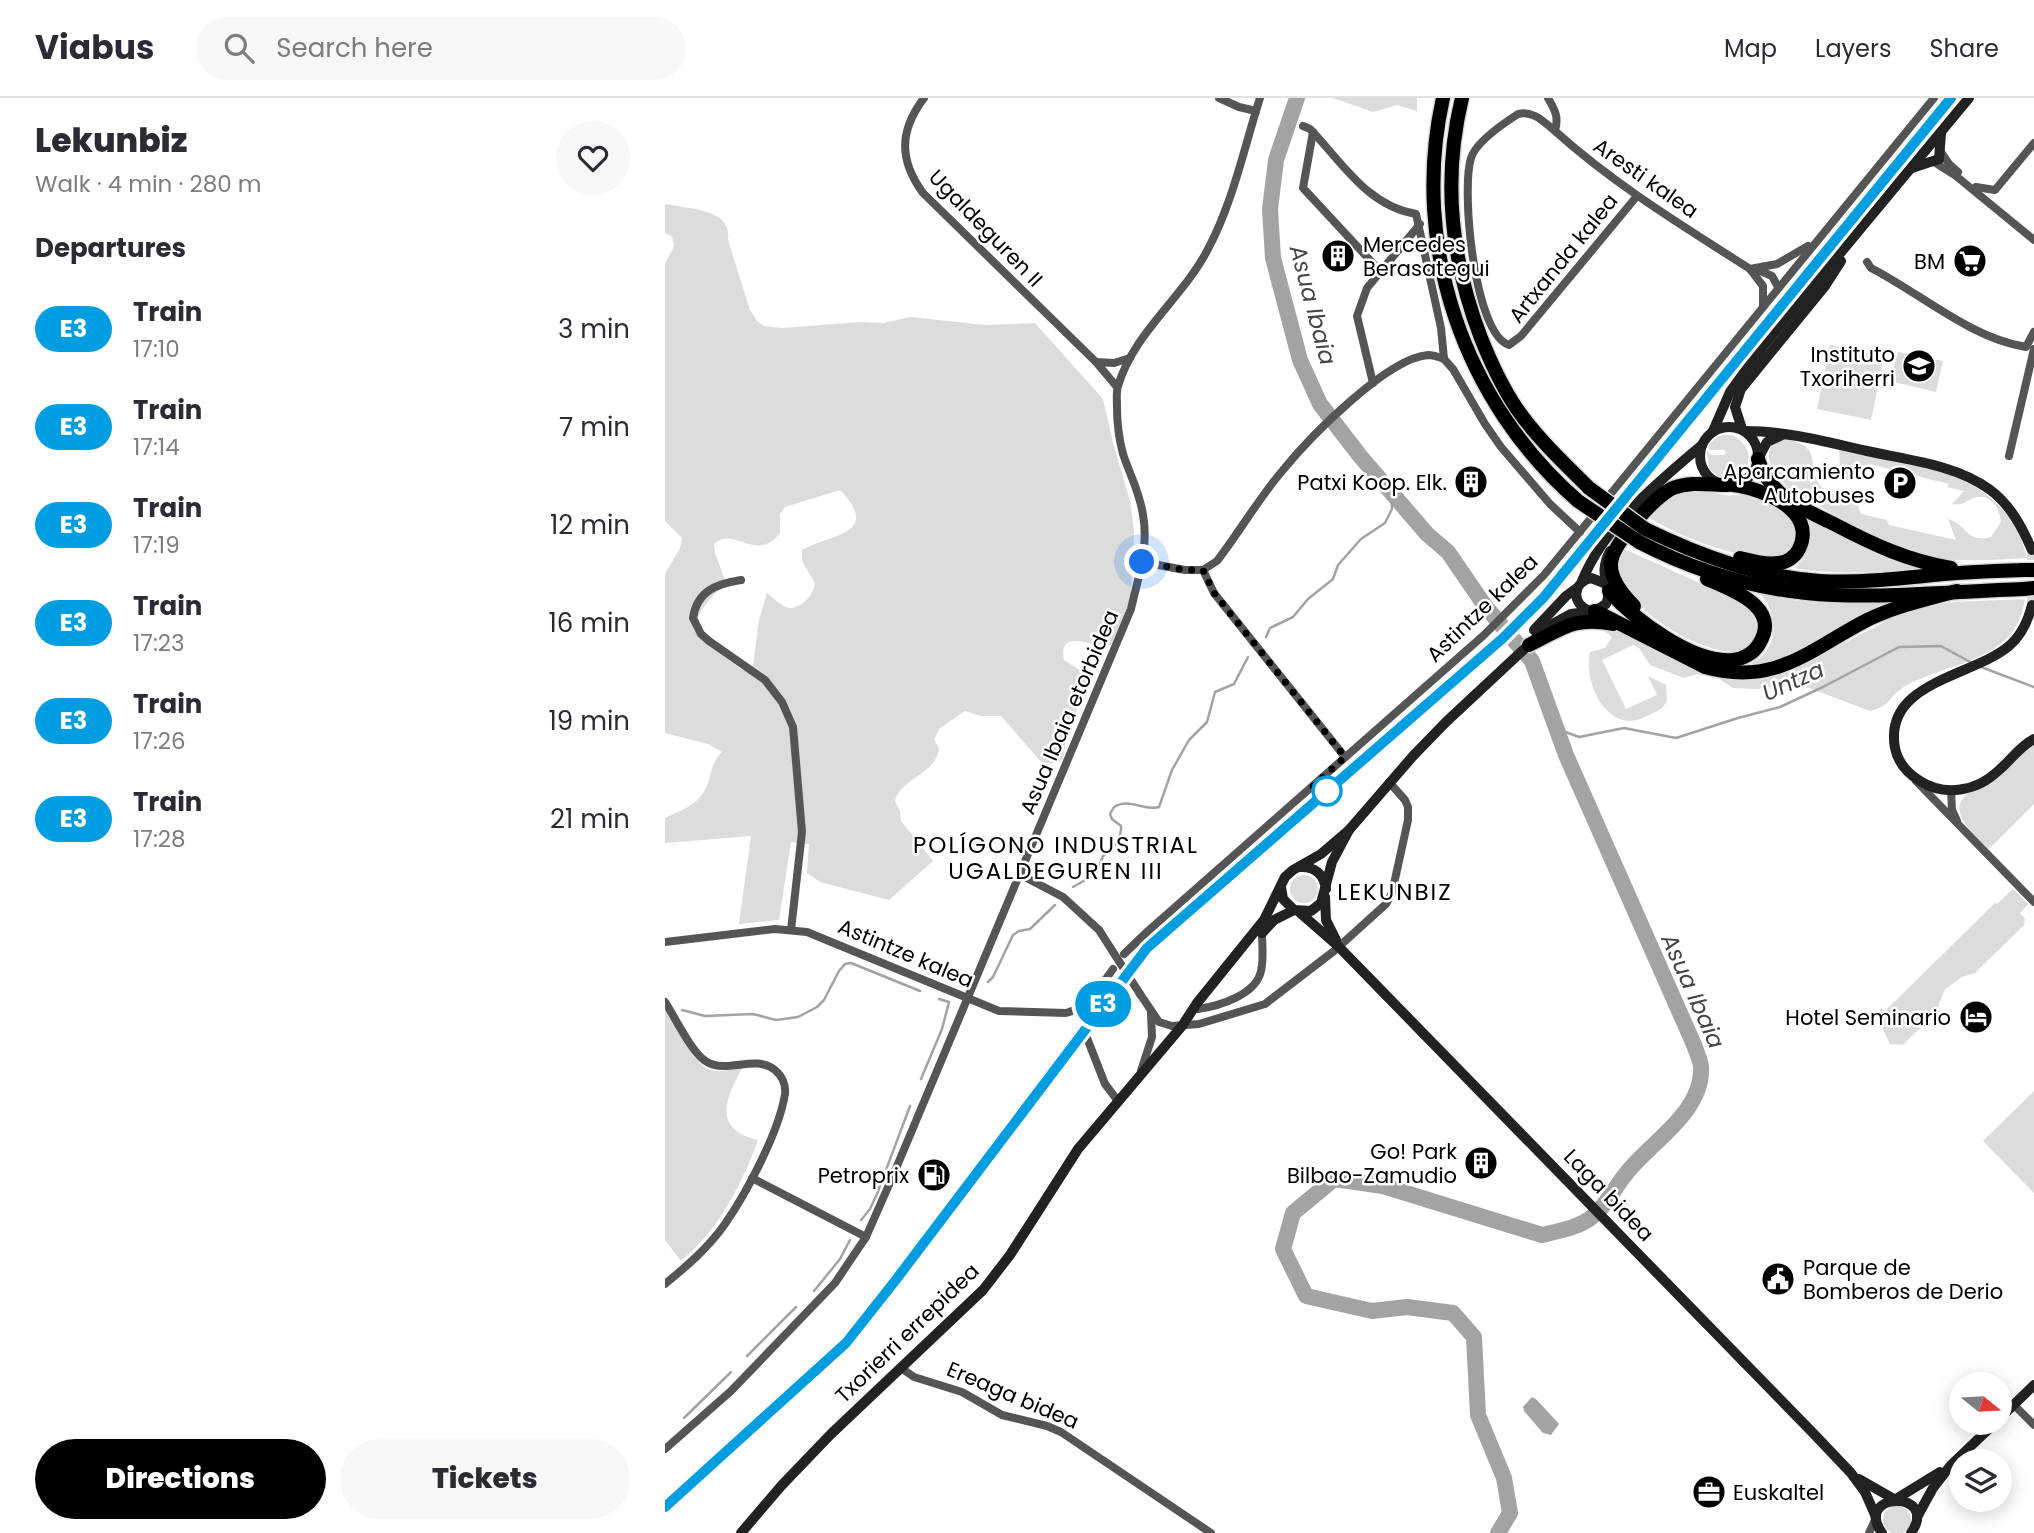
<!DOCTYPE html>
<meta charset="utf-8">
<style>
body{margin:0;font-family:Poppins,sans-serif;background:#f7f7f7;color:#2b2b33;height:100vh;display:flex;flex-direction:column;font-size:26px;white-space:nowrap}
*{box-sizing:border-box;margin:0}
p{font-size:23px;color:#7c7c81}
.icon{flex:none;width:38px;height:38px;fill:none;stroke:currentColor;stroke-width:2;stroke-linecap:round;stroke-linejoin:round}
.map{position:relative;flex:1;overflow:hidden}
.panel{display:flex;flex-direction:column;background:#fff;width:665px}
.panel>*{flex:none}
.badge{padding:0 14px;border-radius:23px;font-size:24px;line-height:46px}
.needle{width:46px;rotate:108deg}
.controls{position:absolute;left:1284px;top:1274px;display:grid;gap:14px}
.controls a{display:grid;place-items:center;width:63px;height:63px;border-radius:50%;background:#fff;box-shadow:0 4px 18px #0003;font-size:35px}
.you{position:absolute;width:35px;height:35px;margin:-18px;border:5px solid #fff;border-radius:50%;background:#1a73e8;box-shadow:0 0 0 10px #1a73e833}
.map>.badge{position:absolute;translate:-50% -50%;box-shadow:0 0 0 4px #fff}
h2{padding:0 35px;font-size:26px;line-height:63px}
.round{display:grid;place-items:center;flex:none;width:74px;height:74px;border-radius:37px;background:#f7f7f7}
.summary{display:flex;align-items:center;justify-content:space-between;height:119px;padding:0 35px}
h1{font-size:33px;font-weight:800;line-height:52px}
.cta{display:flex;gap:14px;margin-top:auto;padding:14px 35px}
.cta a{flex:1;height:80px;border-radius:42px;background:#000;color:#fff;font-size:28px;font-weight:800;line-height:80px;text-align:center}
.cta a+a{background:#f7f7f7;color:#2b2b33}
ul{padding:0;list-style:none}
li{display:flex;align-items:center;gap:21px;height:98px;padding:0 35px}
li div{flex:1}
li b{display:block;font-size:26px}
li em{font-style:normal}
li .badge{min-width:77px;font-weight:700;text-align:center}
header{display:flex;align-items:center;gap:42px;box-sizing:border-box;height:98px;padding:0 35px;background:#fff;border-bottom:2px solid #e1e1e2}
header strong{font-size:33px}
nav{display:flex;gap:38px;margin-inline-start:auto;font-size:24px}
.search{width:490px;height:63px;background:#f7f7f7;display:flex;align-items:center;gap:18px;box-sizing:border-box;padding:0 24px;border-radius:38px;color:#7c7c81;font-size:26px}
main{display:flex;flex:1;min-height:0}
.map>svg:first-child{display:block}
.green{fill:#dcdcdc;fill-rule:evenodd}
.water{fill:#a3a3a3}
.lines{fill:none;stroke-linecap:round;stroke-linejoin:round}
.stream{stroke:#a3a3a3;stroke-width:2.5}
.river{stroke:#a3a3a3;stroke-width:16}
.secondary-tunnel{stroke:#d9d9d9;stroke-width:10;stroke-dasharray:10 5;stroke-linecap:butt}
.highway-casing{stroke:#dbdbdb;stroke-width:17}
.street{stroke:#555;stroke-width:8}
.secondary{stroke:#222;stroke-width:10}
.highway{stroke:#000;stroke-width:14}
.rail{stroke:#000;stroke-width:2.5;stroke-dasharray:10 3.5 2 3.5;stroke-linecap:butt}
.highway-bridge-casing{stroke:#dbdbdb;stroke-width:17;stroke-linecap:butt}
.street-bridge{stroke:#555;stroke-width:8}
.highway-bridge{stroke:#000;stroke-width:14}
.line-casing{stroke:#fff;stroke-width:16}
.line{stroke:#009de0;stroke-width:10}
.walk{stroke:#000;stroke-width:7;stroke-dasharray:0 12.6}
.stop-dot{fill:#fff;stroke:#009de0;stroke-width:3.5}
.labels{text-anchor:middle;dominant-baseline:central;stroke-width:5;stroke-linejoin:round;paint-order:stroke}
.street-label{font-size:21px;fill:#000;stroke:#fff}
.poi-label{font-size:21px;fill:#000;stroke:#fff;text-anchor:end}
.water-label{font-size:23px;font-style:italic;fill:#444;stroke:#fff}
.neighbourhood-label{font-size:23px;letter-spacing:2px;fill:#000;stroke:#fff}
</style>
<header>
<strong>Viabus</strong>
<div class="search"><svg class="icon" aria-label="search" viewBox="0 0 24 24"><circle cx="10" cy="10" r="6"/><path d="M15 15l6 6"/></svg>Search here</div>
<nav><a>Map</a><a>Layers</a><a>Share</a></nav>
</header>
<main>
<section class="panel">
<div class="summary"><div><h1>Lekunbiz</h1><p>Walk · 4 min · 280 m</p></div><a class="round"><svg class="icon" aria-label="heart" viewBox="0 0 24 24"><path d="M12 20l-8-8c-3-5 5-10 8-4 3-6 11-1 8 4z"/></svg></a></div>
<h2>Departures</h2>
<ul>
<li><span class="badge" style="background:#009de0;color:#fff">E3</span><div><b>Train</b><p>17:10</p></div><em>3 min</em></li>
<li><span class="badge" style="background:#009de0;color:#fff">E3</span><div><b>Train</b><p>17:14</p></div><em>7 min</em></li>
<li><span class="badge" style="background:#009de0;color:#fff">E3</span><div><b>Train</b><p>17:19</p></div><em>12 min</em></li>
<li><span class="badge" style="background:#009de0;color:#fff">E3</span><div><b>Train</b><p>17:23</p></div><em>16 min</em></li>
<li><span class="badge" style="background:#009de0;color:#fff">E3</span><div><b>Train</b><p>17:26</p></div><em>19 min</em></li>
<li><span class="badge" style="background:#009de0;color:#fff">E3</span><div><b>Train</b><p>17:28</p></div><em>21 min</em></li>
</ul>
<div class="cta"><a>Directions</a><a>Tickets</a></div>
</section>
<div class="map">
<svg width="1369" height="1435" viewBox="0 0 1369 1435">
<rect width="100%" height="100%" fill="#fff"/>
<g class="green">
<path d="M668,0H752V13L732,7L708,14Z"/>
<path d="M0,106C22,111 68,110 63,142L85,212L92,223L99,228L117,230L195,224L219,225L245,219L321,227L370,225L438,301L448,345L465,403L469,432L466,497L464,510L446,547C430,551 392,528 399,562L421,576L424,583L402,634L398,661L393,665H377L336,618H316L300,613L275,630L269,641L274,651C271,676 236,680 230,703L235,713L236,723L268,763L224,802L155,784L142,775L144,746L126,744L114,822L74,826L86,738L0,745V720C15,713 34,706 41,690C47,676 46,665 57,654L43,646L0,635V476L15,450L17,440L0,423V166L9,148L7,139L0,135ZM175,392C219,437 162,437 137,452V463L150,485C149,497 134,514 121,509C114,506 107,499 102,495L94,522L88,567L83,573L76,571L35,540L29,532C31,514 49,496 61,485L50,455L49,446C68,427 92,466 115,435V416L120,409Z"/>
<path d="M1165,247L1219,259L1206,322L1152,311Z"/>
<path d="M1233,254L1278,263L1271,294L1225,283Z"/>
<path d="M1066,337C1085,345 1090,363 1074,378L1056,380L1044,371L1042,353L1047,357H1060V352H1045L1043,350C1048,340 1055,336 1066,337Z"/>
<path d="M1120,341C1163,349 1138,371 1158,390C1166,398 1180,399 1190,401L1196,416L1222,422L1224,427L1291,442L1283,421C1304,427 1299,445 1326,439L1336,424C1335,411 1325,394 1309,400C1300,403 1298,408 1287,406L1299,393L1282,389L1284,386L1204,366L1184,383C1171,377 1176,364 1174,351C1249,368 1340,370 1362,460C1326,462 1289,465 1254,457C1215,448 1172,418 1138,398L1135,401C1120,385 1095,371 1107,345Z"/>
<path d="M1041,392C1048,394 1055,397 1062,397C1071,398 1080,395 1089,398C1121,405 1144,430 1120,459C1074,463 1023,442 984,420C1001,397 1014,394 1041,392Z"/>
<path d="M1139,419L1250,468V472C1210,473 1169,478 1129,470C1147,457 1144,439 1139,419Z"/>
<path d="M959,451L1075,503C1094,520 1101,537 1075,554C1038,557 974,518 957,485C954,479 953,471 952,464Z"/>
<path d="M1095,496L1133,503L1227,505L1127,560L1084,568C1089,562 1097,560 1101,553C1114,536 1109,510 1095,496Z"/>
<path d="M1360,501C1350,566 1285,562 1239,589C1223,598 1227,608 1205,613L1131,585L1092,591L1068,590L1054,581L1032,576L1019,580L985,567L974,550L968,547L937,562L961,611L992,597L983,578L1001,587L1002,602C999,610 993,613 986,616C980,619 972,623 965,623C935,622 919,579 925,554L940,550L947,539L925,522L932,520L1068,580L1094,581L1135,568L1229,519L1254,510L1287,504Z"/>
<path d="M1369,646V706L1324,751C1312,738 1282,716 1300,698C1308,690 1321,689 1329,683C1343,672 1354,656 1369,646Z"/>
<circle cx="639" cy="791" r="14"/>
<path d="M1348,791L1363,806L1355,815L1360,821L1359,827L1310,875L1297,879L1280,891L1271,914L1238,947L1225,946L1212,919L1216,910L1220,913L1330,805L1332,806Z"/>
<path d="M0,909C9,924 29,967 45,972C55,975 68,971 78,969C60,1000 47,1032 93,1042C77,1086 53,1133 16,1163L0,1142Z"/>
<path d="M1369,993V1095L1318,1043Z"/>
<circle cx="1232" cy="1422" r="14"/>
</g>
<path class="water" d="M867,1299L872,1302L894,1326L886,1337L878,1335L859,1313L858,1309Z"/>
<g class="lines">
<g class="stream">
<path d="M601,539L605,530L628,519L643,501L668,481L673,467L696,441L720,425L727,411L726,394"/>
<path d="M1316,569L1369,589"/>
<path d="M890,630L914,639L959,630L1011,640L1073,620L1115,609L1158,589L1234,549L1276,548L1307,565"/>
<path d="M408,789L431,776L438,758C448,753 457,739 456,728L447,721L445,716L449,709C465,699 479,714 494,709L507,672L524,642L542,624L550,594L569,586L583,559"/>
<path d="M323,884L328,879L348,837L354,833L365,831L390,807"/>
<path d="M17,912L40,918L88,916L111,922L133,919L152,909L159,902L174,873L180,866L186,865L255,893"/>
<path d="M256,981L277,931L284,904L274,901"/>
<path d="M196,1122L205,1111L212,1096L245,1008"/>
<path d="M149,1193L175,1161L185,1142"/>
<path d="M82,1258L131,1209"/>
<path d="M19,1320L66,1274"/>
</g>
<path class="river" d="M632,0L611,62L605,111L608,160L635,262L655,306L695,358L762,436L783,454L820,508L867,563L901,657L1030,949C1032,956 1036,963 1036,970C1038,1015 984,1045 960,1077C948,1092 942,1107 927,1119C913,1130 893,1133 877,1137L718,1088L669,1081L628,1115L618,1151L641,1198L707,1213L742,1209L788,1215L809,1239L813,1317L839,1380L845,1415L833,1435"/>
<path class="secondary-tunnel" d="M1367,452V507"/>
<defs>
<g id="highway">
<path d="M778,0C745,148 799,304 913,403"/>
<path d="M797,0C777,82 786,162 816,240C826,265 837,289 852,311C872,340 899,365 924,390"/>
<path d="M1093,361C1098,377 1108,390 1121,400C1136,411 1153,418 1169,426C1207,446 1243,463 1286,470"/>
<path d="M1068,387C1096,390 1153,412 1134,451C1130,459 1121,465 1113,465C1100,467 1087,463 1075,460"/>
<path d="M980,431C1036,458 1092,479 1155,483C1193,485 1230,481 1268,477C1298,474 1328,473 1359,472"/>
<path d="M974,444C1026,471 1082,489 1141,495C1209,502 1290,493 1359,491"/>
<path d="M944,493C969,521 1028,566 1068,562C1078,561 1089,555 1094,546C1117,509 1067,492 1042,481"/>
<path d="M969,508C959,498 945,481 946,465C948,445 990,398 1008,390C1026,383 1045,387 1063,387"/>
<path d="M930,513L1040,569C1111,589 1145,551 1204,521C1232,508 1262,501 1292,493"/>
<path d="M864,547C897,531 909,518 948,526"/>
</g>
</defs>
<use href="#highway" class="highway-casing"/>
<g class="street">
<path d="M259,0C234,33 234,62 258,95L431,264L452,289"/>
<path d="M554,0L574,9L591,13"/>
<path d="M883,0C890,12 894,19 890,33C950,87 1018,128 1085,171L1098,188V208"/>
<path d="M638,28L645,31C677,64 702,108 751,116L776,230L779,261L788,271L820,326L836,349L885,406L915,434"/>
<path d="M890,33C879,24 868,12 853,16C839,25 811,44 806,60C796,92 809,236 844,247L856,238L972,98"/>
<path d="M648,34L638,90L715,173"/>
<path d="M1276,54L1284,66L1293,74"/>
<path d="M1269,64L1291,78L1369,142"/>
<path d="M1311,89L1330,92L1369,45"/>
<path d="M1202,164L1206,170C1255,195 1305,240 1361,249L1369,234"/>
<path d="M1085,171L1112,166L1143,148"/>
<path d="M1093,172L1107,178L1113,189"/>
<path d="M431,264L449,265L465,260"/>
<path d="M708,285L692,218L702,190L755,126"/>
<path d="M1344,358L1369,251"/>
<path d="M939,404L1269,0"/>
<path d="M477,464L520,472H538L549,495L680,659"/>
<path d="M538,472L552,463C575,433 594,400 618,372C644,340 722,260 763,257C769,257 774,259 779,261"/>
<path d="M76,482C51,486 32,493 28,520L36,536L44,543L100,582L117,604L128,629L137,734L126,832"/>
<path d="M1251,683L1369,804"/>
<path d="M1286,692L1287,712L1292,723"/>
<path d="M354,776L398,799L434,832"/>
<path d="M0,844L110,831L142,834L334,913L401,915C424,909 435,889 448,871"/>
<path d="M459,856L483,833L819,537L879,477L931,414"/>
<path d="M475,896L494,924L507,928L534,926L600,906L669,853L721,806L727,795L743,722V709L740,702L724,684"/>
<path d="M0,904C10,919 27,956 42,964C63,976 90,956 110,972C117,978 121,987 120,996C114,1034 82,1094 60,1126C43,1150 22,1168 0,1186"/>
<path d="M533,911C554,908 591,897 596,873C599,861 597,847 597,835"/>
<path d="M422,940L440,986L453,1003"/>
<path d="M476,973L487,939L486,915"/>
<path d="M87,1080L201,1139"/>
<path d="M236,1270L249,1279L297,1294L337,1317L382,1328L396,1334L546,1435"/>
<path d="M1349,1307L1369,1327"/>
<path d="M0,1351L66,1293L170,1185L201,1139L227,1080L466,511C473,480 484,449 478,417C475,395 465,377 458,356C454,341 452,325 452,309C452,302 451,294 453,288C469,234 518,200 543,151C568,104 579,50 595,0"/>
<path d="M1204,1435L1211,1420"/>
</g>
<g class="secondary">
<path d="M1247,70L1274,61L1276,35"/>
<circle cx="1064" cy="358" r="29"/>
<path d="M1077,331L1070,309L1076,291L1160,188L1176,163"/>
<path d="M1048,333L1065,294L1099,247L1304,0"/>
<path d="M1080,333C1121,333 1161,344 1202,353C1242,362 1289,366 1324,391C1345,406 1357,429 1367,452"/>
<path d="M1093,361L1102,344L1117,337"/>
<path d="M917,483C940,427 992,385 1037,347"/>
<path d="M1367,507C1363,523 1357,537 1344,548C1307,579 1218,584 1230,650C1233,665 1242,675 1255,683C1280,699 1312,693 1333,673C1345,663 1355,648 1369,641"/>
<path d="M925,513C906,506 907,485 926,480L939,485"/>
<path d="M869,532L901,498L912,490"/>
<path d="M634,769C649,768 659,776 661,791"/>
<path d="M616,789L618,801L629,812L646,813L656,805L667,764L684,732L748,658L781,624L884,528L906,516L930,513L941,506C949,488 931,479 945,453"/>
<path d="M660,799L661,822L671,842"/>
<path d="M633,813L673,848L1148,1335L1186,1375L1200,1394L1211,1419"/>
<path d="M597,835L609,822L629,812"/>
<path d="M1335,1320L1369,1287"/>
<path d="M1194,1381L1229,1401"/>
<path d="M1231,1401L1275,1374"/>
<path d="M1252,1419L1268,1390L1286,1367L1330,1325"/>
<path d="M76,1435L117,1387L166,1336L318,1192L345,1157L413,1051L517,928L532,905L599,822L620,779L628,772L656,756L684,732"/>
<path d="M1217,1435C1187,1393 1276,1392 1246,1435"/>
</g>
<use href="#highway" class="highway"/>
<path class="rail" d="M0,1409L181,1245L230,1183L482,850L838,540L879,499L1286,0"/>
<defs>
<g id="highway-bridge">
<path d="M924,390L980,431"/>
<path d="M913,403L974,444"/>
<path d="M1359,472H1369"/>
<path d="M1359,491L1369,490"/>
</g>
</defs>
<use href="#highway-bridge" class="highway-bridge-casing"/>
<path class="street-bridge" d="M434,832L475,896"/>
<use href="#highway-bridge" class="highway-bridge"/>
</g>
<g class="lines">
<defs>
<path id="line" d="M0,1409L181,1245L230,1183L482,850L838,540L879,499L1286,0"/>
</defs>
<use href="#line" class="line-casing"/>
<use href="#line" class="line"/>
<path class="walk" d="M477,464L520,472H538L549,495L680,659L645,691L662,693"/>
</g>
<defs>
<symbol id="building-disc" viewBox="-11 -11 22 22"><circle r="9.5" fill="#000" stroke="#fff"/><path d="M-4-6H4V6H1V3H-1V6H-4ZM-2.5-4.3h1.7v1.8h-1.7ZM.8-4.3h1.7v1.8H.8ZM-2.5-1h1.7V.8h-1.7ZM.8-1h1.7V.8H.8Z" fill="#fff"/></symbol>
<symbol id="supermarket-disc" viewBox="-11 -11 22 22"><circle r="9.5" fill="#000" stroke="#fff"/><path d="M-6-5.5h2.5l.6 2H6L4.5 2H-2.5L-4.4-4H-6ZM-1.5 3.2a1.3 1.3 0 1 0 .1 0ZM3 3.2a1.3 1.3 0 1 0 .1 0Z" fill="#fff"/></symbol>
<symbol id="school-disc" viewBox="-11 -11 22 22"><circle r="9.5" fill="#000" stroke="#fff"/><path d="M0-5L7-2L0 1L-7-2ZM-4 1L0 2.5L4 1V4Q0 6-4 4Z" fill="#fff"/></symbol>
<symbol id="parking-disc" viewBox="-11 -11 22 22"><circle r="9.5" fill="#000" stroke="#fff"/><path d="M-3.5-5.5H1a3.5 3.5 0 0 1 0 7H-1V5.5H-3.5ZM-1-3.4V-.6H.8a1.4 1.4 0 0 0 0-2.8Z" fill="#fff"/></symbol>
<symbol id="hotel-disc" viewBox="-11 -11 22 22"><circle r="9.5" fill="#000" stroke="#fff"/><path d="M-6-4.5h1.5V1H6V5H4.5V3h-9V5H-6ZM-4 0a1.8 1.8 0 1 1 3.6 0ZM.5 0V-2.5h3Q6-2.5 6 0Z" fill="#fff"/></symbol>
<symbol id="fuel-disc" viewBox="-11 -11 22 22"><circle r="9.5" fill="#000" stroke="#fff"/><path d="M-5.5-6h7V0h2V4h1.3V-2.5L3-4.5l.8-.8L6-3V5H2.5V1h-1V6h-7ZM-4.2-4.7v3.2H.2V-4.7Z" fill="#fff"/></symbol>
<symbol id="civic-disc" viewBox="-11 -11 22 22"><circle r="9.5" fill="#000" stroke="#fff"/><path d="M-.6-6.5H3V-4.5H.6V-3L4-1V1h2V6H-6V1h2V-1L-.6-3ZM-1.2 2.5V6h2.4V2.5Z" fill="#fff"/></symbol>
<symbol id="office-disc" viewBox="-11 -11 22 22"><circle r="9.5" fill="#000" stroke="#fff"/><path d="M-6-3h4V-5.5h4V-3h4V5H-6ZM-1-4.5V-3h2v-1.5ZM-6 0V1H6V0Z" fill="#fff"/></symbol>
</defs>
<g fill-rule="evenodd">
<use href="#building-disc" x="654" y="139" width="38" height="38"/>
<use href="#supermarket-disc" x="1286" y="144" width="38" height="38"/>
<use href="#school-disc" x="1235" y="249" width="38" height="38"/>
<use href="#building-disc" x="787" y="365" width="38" height="38"/>
<use href="#parking-disc" x="1216" y="366" width="38" height="38"/>
<use href="#hotel-disc" x="1292" y="900" width="38" height="38"/>
<use href="#building-disc" x="797" y="1046" width="38" height="38"/>
<use href="#fuel-disc" x="250" y="1058" width="38" height="38"/>
<use href="#civic-disc" x="1094" y="1162" width="38" height="38"/>
<use href="#office-disc" x="1025" y="1375" width="38" height="38"/>
</g>
<circle class="stop-dot" cx="662" cy="693" r="14"/>
<g class="labels">
<g class="street-label">
<text transform="translate(981 80) rotate(35)">Aresti kalea</text>
<text transform="translate(321 130) rotate(46)">Ugaldeguren II</text>
<text transform="translate(898 160) rotate(-51)">Artxanda kalea</text>
<text transform="translate(817 510) rotate(-44)">Astintze kalea</text>
<text transform="translate(404 614) rotate(-67)">Asua Ibaia etorbidea</text>
<text transform="translate(241 855) rotate(23)">Astintze kalea</text>
<text transform="translate(944 1097) rotate(46)">Laga bidea</text>
<text transform="translate(242 1235) rotate(-44)">Txorierri errepidea</text>
<text transform="translate(348 1297) rotate(23)">Ereaga bidea</text>
</g>
<g class="poi-label">
<text x="698" y="146" text-anchor="start">Mercedes<tspan x="698" dy="24">Berasategui</tspan></text>
<text x="1280" y="163">BM</text>
<text x="1230" y="256">Instituto<tspan x="1230" dy="24">Txoriherri</tspan></text>
<text x="1210" y="373">Aparcamiento<tspan x="1210" dy="24">Autobuses</tspan></text>
<text x="782" y="384">Patxi Koop. Elk.</text>
<text x="1286" y="919">Hotel Seminario</text>
<text x="792" y="1053">Go! Park<tspan x="792" dy="24">Bilbao-Zamudio</tspan></text>
<text x="244" y="1077">Petroprix</text>
<text x="1138" y="1169" text-anchor="start">Parque de<tspan x="1138" dy="24">Bomberos de Derio</tspan></text>
<text x="1068" y="1394" text-anchor="start">Euskaltel</text>
</g>
<g class="water-label">
<text transform="translate(648 207) rotate(75)">Asua Ibaia</text>
<text transform="translate(1128 583) rotate(-24)">Untza</text>
<text transform="translate(1028 893) rotate(66)">Asua Ibaia</text>
</g>
<g class="neighbourhood-label">
<text x="391" y="747">POLÍGONO INDUSTRIAL<tspan x="391" dy="26">UGALDEGUREN III</tspan></text>
<text x="730" y="794">LEKUNBIZ</text>
</g>
</g>
</svg>
<div class="controls">
<a><svg class="needle" viewBox="-14 -14 28 28"><path d="M0-13l5 13h-10z" fill="#e53935"/><path d="M0 13l5-13h-10z" fill="#7c7c81"/></svg></a>
<a><svg class="icon" aria-label="layers" viewBox="0 0 24 24"><path d="M12 4l9 5-9 5-9-5zM3 14l9 5 9-5"/></svg></a>
</div>
<div class="you" style="left:477px;top:464px"></div>
<b class="badge" style="left:438px;top:906px;background:#009de0;color:#fff">E3</b>
</div>
</main>
